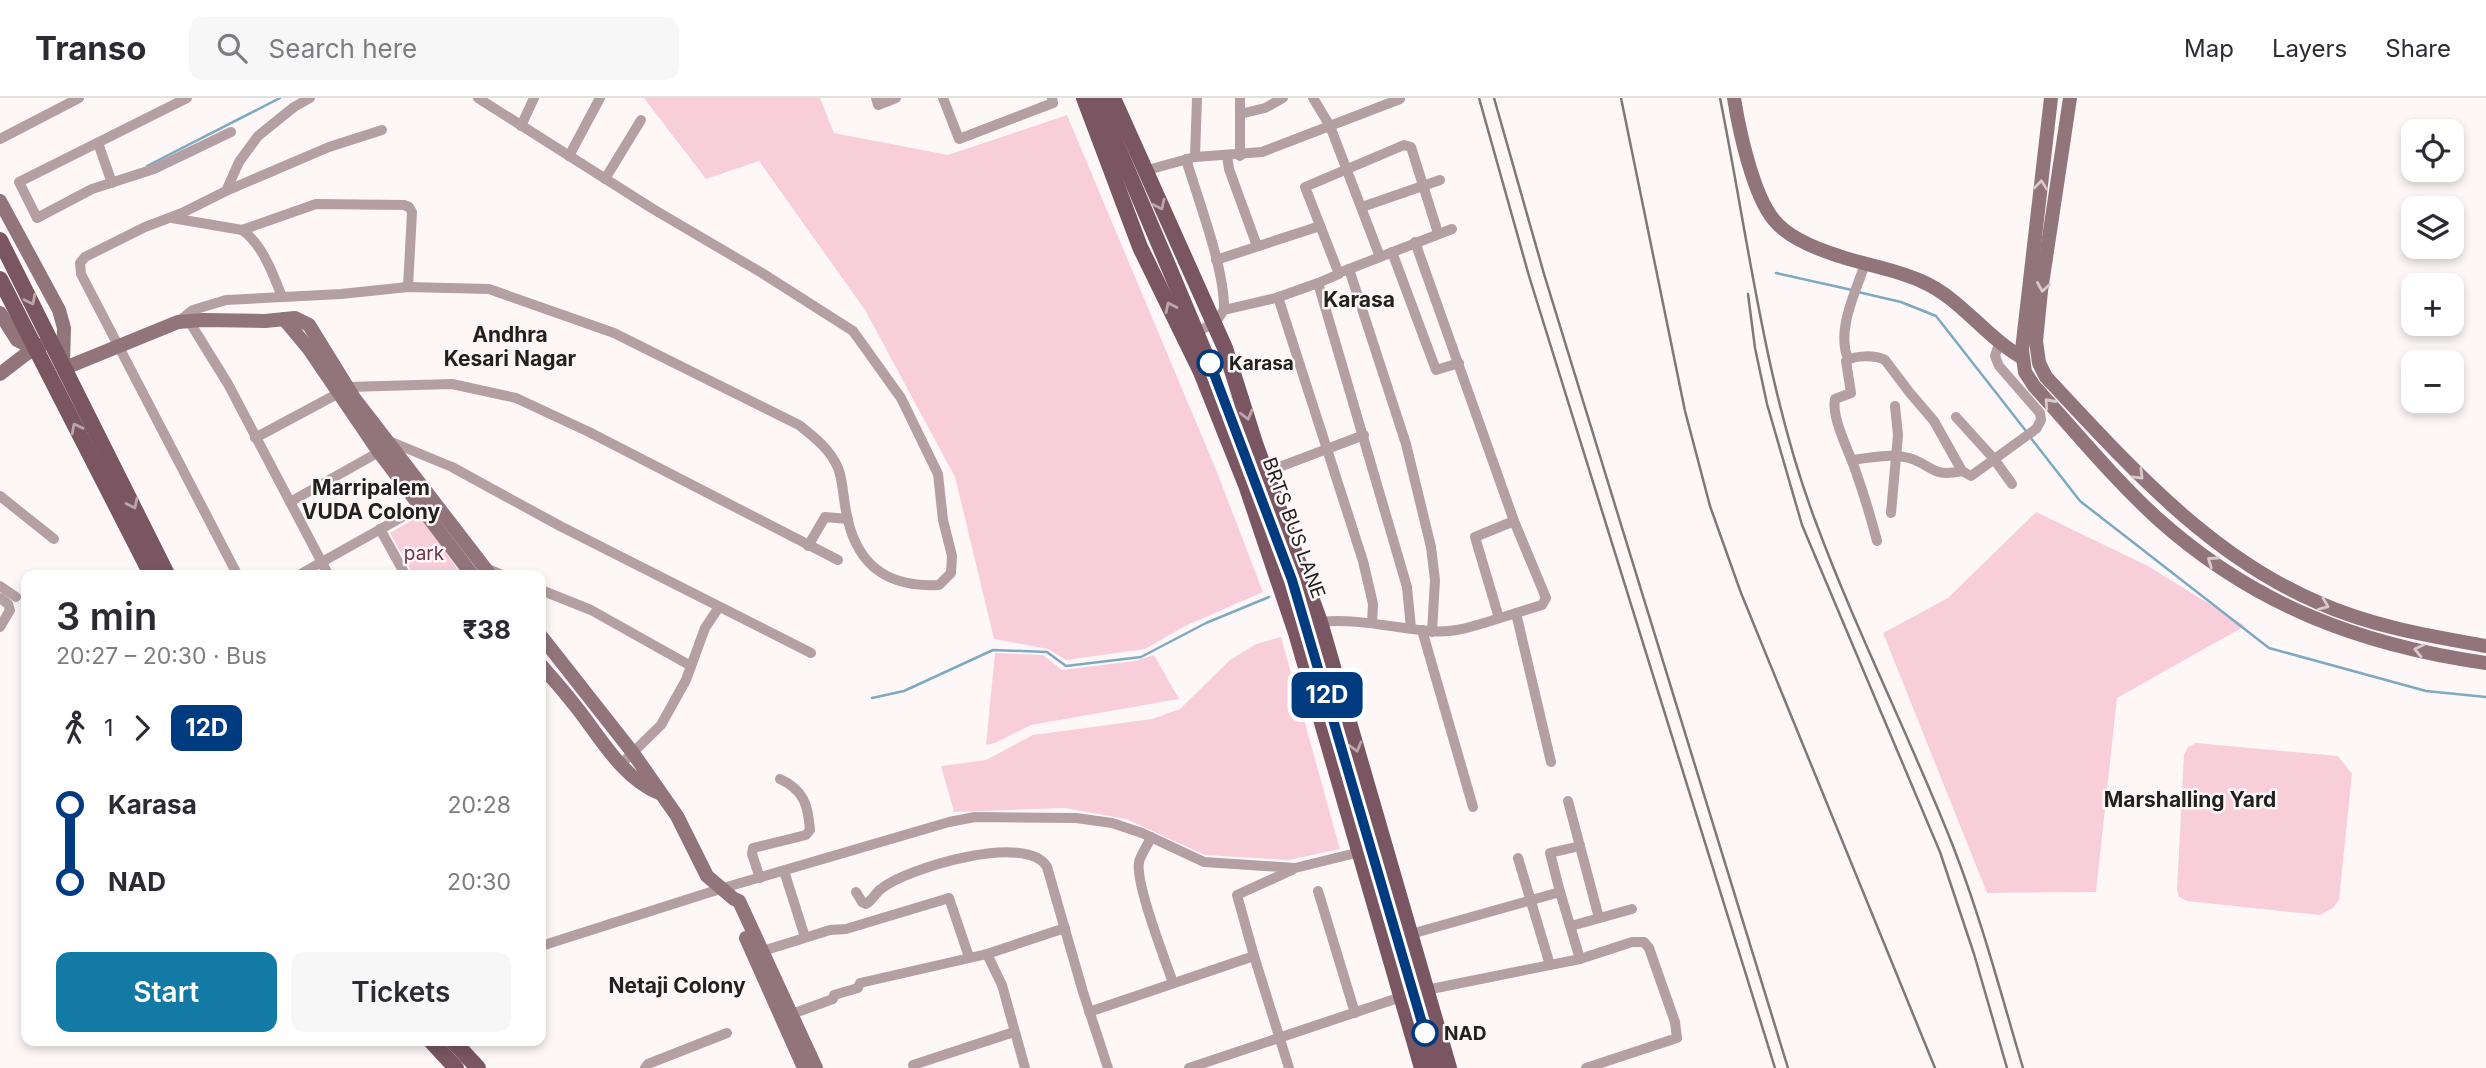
<!DOCTYPE html>
<meta charset="utf-8">
<style>
body{margin:0;font-family:Inter,sans-serif;background:#f7f7f7;color:#2b2b33;height:100vh;display:flex;flex-direction:column;font-size:26px;white-space:nowrap}
*{box-sizing:border-box;margin:0}
p{font-size:23px;color:#7c7c81}
.icon{flex:none;width:38px;height:38px;fill:none;stroke:currentColor;stroke-width:2;stroke-linecap:round;stroke-linejoin:round}
.map{position:relative;flex:1;overflow:hidden}
.drawer{position:absolute;left:21px;top:472px;width:525px;height:476px;display:flex;flex-direction:column;background:#fff;border-radius:14px;box-shadow:0 4px 10px #0003}
.drawer>*{flex:none}
.badge{padding:0 14px;border-radius:10px;font-size:24px;line-height:46px}
.buttons{position:absolute;left:2401px;top:21px;display:grid;gap:14px}
.buttons a{display:grid;place-items:center;width:63px;height:63px;border-radius:14px;background:#fff;box-shadow:0 4px 10px #0003;font-size:35px}
.map>.badge{position:absolute;translate:-50% -50%;box-shadow:0 0 0 4px #fff}
.legs{display:flex;align-items:center;gap:10px;height:77px;padding:0 35px;font-size:23px}
.legs p{margin-inline-start:auto}
.head{display:flex;align-items:center;justify-content:space-between;height:119px;padding:0 35px}
h1{font-size:38px;font-weight:600;line-height:52px}
.button{display:flex;gap:14px;margin-top:auto;padding:14px 35px}
.button a{flex:1;height:80px;border-radius:14px;background:#137aa5;color:#fff;font-size:28px;font-weight:600;line-height:80px;text-align:center}
.button a+a{background:#f7f7f7;color:#2b2b33}
ul{padding:0 35px;list-style:none}
li{display:flex;align-items:center;gap:24px;height:77px;font-size:26px}
li i{display:grid;place-items:center;width:10px;height:100%;margin:0 9px;background:currentColor}
li i::after{content:'';width:18px;height:18px;margin:-9px;border:5px solid;border-radius:50%;background:#fff}
li p{margin-inline-start:auto}
li:first-child i{background:linear-gradient(#0000 50%,currentColor 0)}
li:last-child i{background:linear-gradient(currentColor 50%,#0000 0)}
header{display:flex;align-items:center;gap:42px;box-sizing:border-box;height:98px;padding:0 35px;background:#fff;border-bottom:2px solid #e1e1e2}
header strong{font-size:33px}
nav{display:flex;gap:38px;margin-inline-start:auto;font-size:24px}
.search{width:490px;height:63px;background:#f7f7f7;display:flex;align-items:center;gap:18px;box-sizing:border-box;padding:0 24px;border-radius:14px;color:#7c7c81;font-size:26px}
.map>svg:first-child{display:block}
.green{fill:#f9cedb}
.lines{fill:none;stroke-linecap:round;stroke-linejoin:round}
.stream{stroke:#7ea9c1;stroke-width:2.5}
.street{stroke:#b49fa5;stroke-width:10}
.secondary{stroke:#92747d;stroke-width:14}
.primary{stroke:#795661;stroke-width:16}
.rail{stroke:#7c7979;stroke-width:2.5}
.oneway{stroke:#d8c9cd}
.oneway2{stroke:#bba6ac}
.line-1-casing{stroke:#fff;stroke-width:16}
.line-1{stroke:#003b80;stroke-width:10}
.stop-1-dot{fill:#fff;stroke:#003b80;stroke-width:3.5}
.labels{text-anchor:middle;dominant-baseline:central;stroke-width:5;stroke-linejoin:round;paint-order:stroke}
.stop-label{font-size:19px;font-weight:bold;fill:#222020;stroke:#fdf7f8;text-anchor:start}
.street-label{font-size:19px;fill:#222020;stroke:#fdf7f8}
.park-label{font-size:19px;fill:#6f344a;stroke:#fdf7f8}
.neighbourhood-label{font-size:21px;font-weight:bold;fill:#222020;stroke:#fdf7f8}
</style>
<header>
<strong>Transo</strong>
<div class="search"><svg class="icon" aria-label="search" viewBox="0 0 24 24"><circle cx="10" cy="10" r="6"/><path d="M15 15l6 6"/></svg>Search here</div>
<nav><a>Map</a><a>Layers</a><a>Share</a></nav>
</header>
<div class="map">
<svg width="2486" height="970" viewBox="0 0 2486 970">
<rect width="100%" height="100%" fill="#fdf7f8"/>
<g class="green">
<path d="M644,0H820L834,35L948,57L1067,17L1217,374L1263,494L1185,528L1145,551L1066,562L1048,551L994,541L955,379L865,212L759,63L706,81Z"/>
<path d="M2036,414L2148,468L2245,528L2117,600L2096,794L1987,795L1883,535L1948,500Z"/>
<path d="M417,419H422L462,478H414L390,435Z"/>
<path d="M1281,539L1340,751L1289,762L1205,757L1126,721L1065,710L954,714L941,668L986,662L1033,637L1152,621L1180,611L1230,562L1256,546Z"/>
<path d="M995,555L1043,557L1062,572L1135,563L1154,557L1179,601L1031,627L995,645L986,647Z"/>
<path d="M2196,645L2338,658L2352,676L2339,802L2333,810L2320,817L2187,803L2179,799L2177,792L2184,657L2188,649Z"/>
</g>
<g class="lines">
<g class="stream">
<path d="M147,68L280,0"/>
<path d="M1776,175L1852,192"/>
<path d="M1858,194L1901,204L1936,218L2026,333"/>
<path d="M2030,339L2080,403L2269,550L2426,593L2486,599"/>
<path d="M872,600L904,593L993,552L1047,554L1066,568L1141,559L1206,525L1269,499"/>
</g>
<g class="street">
<path d="M187,0L19,84L37,120L92,91L154,71L231,34"/>
<path d="M876,0L878,7L896,0"/>
<path d="M943,0L959,41L1053,5L1052,0"/>
<path d="M1313,0L1330,28L1380,159"/>
<path d="M1240,16L1265,10L1283,0"/>
<path d="M521,28L534,0"/>
<path d="M0,41L79,0"/>
<path d="M98,45L112,85"/>
<path d="M569,58L600,0"/>
<path d="M1227,58L1229,71L1257,148"/>
<path d="M1240,58V0"/>
<path d="M1195,59L1197,0"/>
<path d="M1186,61C1198,102 1225,171 1224,212"/>
<path d="M1144,73L1195,59L1262,54L1400,1"/>
<path d="M605,81L641,22"/>
<path d="M226,93L329,49L382,32"/>
<path d="M1362,109L1440,82"/>
<path d="M172,120L242,132C263,147 273,176 282,199"/>
<path d="M242,132L316,106L404,107L409,109L412,114L408,189"/>
<path d="M1415,144L1514,423L1546,500L1542,507L1516,515"/>
<path d="M1392,154L1436,272L1459,265"/>
<path d="M1216,162L1320,128"/>
<path d="M1349,171L1406,346L1431,449L1435,482L1432,534"/>
<path d="M1344,173L1452,131"/>
<path d="M1318,185L1339,176L1305,89L1404,47L1411,49L1438,135"/>
<path d="M1278,199L1363,463L1373,506L1372,525"/>
<path d="M189,223L228,286L329,478"/>
<path d="M178,224L193,212L226,202L341,196L408,189L489,191L614,235L799,327C814,339 830,351 838,370C843,382 843,399 846,413C855,465 885,490 939,487L951,475L952,458L943,422L938,376L901,300L853,233L762,175L653,111L478,0"/>
<path d="M1192,236L1215,225L1224,212L1276,200L1318,185L1407,489L1411,530"/>
<path d="M1848,261C1836,232 1856,193 1865,166"/>
<path d="M348,289L452,286L516,300L589,334L838,462"/>
<path d="M1956,319L1994,361L2012,386"/>
<path d="M255,340L339,295"/>
<path d="M389,343L452,369L560,428L811,555"/>
<path d="M1852,362C1870,360 1890,355 1909,360C1933,367 1931,380 1962,373"/>
<path d="M1266,374L1364,337"/>
<path d="M0,398L54,441"/>
<path d="M290,404L379,354"/>
<path d="M1891,415L1898,337L1895,308"/>
<path d="M380,431L406,478"/>
<path d="M1877,443C1871,420 1864,397 1856,374C1850,355 1831,320 1835,301L1851,295L1846,263C1855,257 1875,257 1885,262L1910,295L1934,323L1962,373L1971,378L2036,331L2041,322L2040,315L1999,268L1995,258L1999,246"/>
<path d="M808,448L825,419L848,421"/>
<path d="M486,470L505,478"/>
<path d="M238,478L81,176L80,165L85,159L145,129L182,115L226,93L239,64L258,38L294,9L310,0"/>
<path d="M297,478L427,405"/>
<path d="M0,488L16,499"/>
<path d="M541,492L591,512L691,568"/>
<path d="M0,500L8,506L10,512L0,529"/>
<path d="M1499,520L1475,439L1514,423"/>
<path d="M1320,524C1358,520 1393,530 1430,533C1459,536 1489,523 1516,515L1551,664"/>
<path d="M1422,532L1473,709"/>
<path d="M621,666L661,627L686,582L705,530L719,509"/>
<path d="M1568,703L1599,820"/>
<path d="M1151,739C1148,747 1141,756 1139,764C1135,785 1165,861 1173,885"/>
<path d="M1518,760L1550,867"/>
<path d="M784,773L805,839"/>
<path d="M760,780L752,756L753,750L806,737L810,732C808,707 804,692 780,681"/>
<path d="M1318,793L1355,915"/>
<path d="M856,794L862,804L866,806C873,802 875,795 881,791C906,770 1028,734 1047,769L1083,894L1108,970"/>
<path d="M1560,794L1580,861"/>
<path d="M1571,828L1632,811"/>
<path d="M1411,836L1560,794L1550,755L1580,748"/>
<path d="M541,848L720,791L949,724L975,719L1076,720L1112,725L1142,735L1204,764L1295,770L1360,754"/>
<path d="M763,853L830,832L846,831L949,800L969,859"/>
<path d="M987,856L1002,887L1025,970"/>
<path d="M1254,858L1237,797L1292,772"/>
<path d="M1426,892L1580,861L1632,844H1644L1649,850L1675,924L1677,940L1586,970"/>
<path d="M1089,914L1254,858L1289,970"/>
<path d="M792,916L833,901L834,897L858,890L860,885L987,856L1065,830"/>
<path d="M913,967L1014,934"/>
<path d="M645,970L648,966L727,935"/>
<path d="M1189,970L1401,899"/>
</g>
<g class="secondary">
<path d="M1734,0C1739,32 1753,97 1774,122C1788,140 1817,151 1839,158C1865,167 1895,171 1921,183C1961,200 1985,239 2023,260"/>
<path d="M2051,0L2022,252L2025,274L2034,288C2075,333 2113,380 2158,421C2254,507 2360,547 2486,565"/>
<path d="M2070,0L2041,193L2036,243L2039,265L2046,279C2127,365 2206,456 2317,504C2370,528 2429,538 2486,548"/>
<path d="M0,103L59,212L64,230L63,265"/>
<path d="M0,215L17,242L35,251"/>
<path d="M284,221L309,251L379,354L473,478"/>
<path d="M65,270L178,224L202,222L265,223L295,220L309,227L354,300L491,478"/>
<path d="M0,276L26,256L45,245"/>
<path d="M541,538L633,655L677,718L707,778L734,801L739,803L816,970"/>
<path d="M541,567C552,580 563,592 573,605C598,635 621,680 659,695"/>
<path d="M746,840L804,970"/>
</g>
<g class="primary">
<path d="M1084,0L1140,149L1201,274L1246,387L1296,535L1422,970"/>
<path d="M1097,0C1170,174 1248,346 1306,525L1435,970"/>
<path d="M1113,0L1225,250L1255,345L1320,524L1449,970"/>
<path d="M0,142L168,478"/>
<path d="M0,181L152,478"/>
<path d="M431,943L456,970"/>
<path d="M453,943L478,970"/>
</g>
<g class="rail">
<path d="M1479,0L1529,178L1775,970"/>
<path d="M1494,0L1544,176L1788,970"/>
<path d="M1621,0L1685,313L1710,408L1741,495L1935,970"/>
<path d="M1720,0C1748,139 1765,289 1815,422C1856,533 1910,639 1953,748C1981,820 2001,896 2023,970"/>
<path d="M1748,196L1755,250L1767,306L1802,427L1940,754L1974,856L2007,970"/>
</g>
</g>
<defs><path id="oneway-chevron" d="M-2-3.5L2.5 0L-2 3.5" fill="none" stroke-width="1.6" stroke-linecap="round" stroke-linejoin="round" transform="scale(1.75)"/></defs>
<g class="oneway">
<use href="#oneway-chevron" transform="translate(2041 87) rotate(-84)"/>
<use href="#oneway-chevron" transform="translate(2043 189) rotate(99)"/>
<use href="#oneway-chevron" transform="translate(2049 305) rotate(-132)"/>
<use href="#oneway-chevron" transform="translate(2139 377) rotate(45)"/>
<use href="#oneway-chevron" transform="translate(2212 463) rotate(-145)"/>
<use href="#oneway-chevron" transform="translate(2324 507) rotate(22)"/>
<use href="#oneway-chevron" transform="translate(2419 552) rotate(-167)"/>
</g>
<g class="oneway2">
<use href="#oneway-chevron" transform="translate(1160 107) rotate(65)"/>
<use href="#oneway-chevron" transform="translate(31 202) rotate(63)"/>
<use href="#oneway-chevron" transform="translate(1170 209) rotate(-116)"/>
<use href="#oneway-chevron" transform="translate(1247 317) rotate(75)"/>
<use href="#oneway-chevron" transform="translate(76 330) rotate(-117)"/>
<use href="#oneway-chevron" transform="translate(133 406) rotate(64)"/>
<use href="#oneway-chevron" transform="translate(1356 649) rotate(74)"/>
</g>
<g class="lines">
<defs>
<path id="line-1" d="M1210,265L1292,482L1425,935"/>
</defs>
<use href="#line-1" class="line-1-casing"/>
<use href="#line-1" class="line-1"/>
</g>
<g class="stop-1-dot">
<circle cx="1210" cy="265" r="12"/>
<circle cx="1425" cy="935" r="12"/>
</g>
<g class="labels">
<g class="stop-label">
<text x="1229" y="265">Karasa</text>
<text x="1444" y="935">NAD</text>
</g>
<g class="street-label">
<text transform="translate(1294 430) rotate(70)">BRTS BUS LANE</text>
</g>
<g class="park-label">
<text x="424" y="455">park</text>
</g>
<g class="neighbourhood-label">
<text x="1359" y="201">Karasa</text>
<text x="510" y="236">Andhra<tspan x="510" dy="24">Kesari Nagar</tspan></text>
<text x="371" y="389">Marripalem<tspan x="371" dy="24">VUDA Colony</tspan></text>
<text x="2190" y="701">Marshalling Yard</text>
<text x="677" y="887">Netaji Colony</text>
</g>
</g>
</svg>
<div class="buttons">
<a><svg class="icon" aria-label="locate" viewBox="0 0 24 24"><circle cx="12" cy="12" r="6"/><path d="M12 2v4M12 18v4M2 12h4M18 12h4"/></svg></a>
<a><svg class="icon" aria-label="layers" viewBox="0 0 24 24"><path d="M12 4l9 5-9 5-9-5zM3 14l9 5 9-5"/></svg></a>
<a>+</a>
<a>−</a>
</div>
<b class="badge" style="left:1327px;top:597px;background:#003b80;color:#fff">12D</b>
<section class="drawer">
<div class="head"><div><h1>3 min</h1><p>20:27 – 20:30 · Bus</p></div><b>₹38</b></div>
<div class="legs"><svg class="icon" aria-label="walk" viewBox="0 0 24 24"><circle cx="13" cy="4" r="2"/><path d="M13 8l-2 6 4 7M11 14l-3 7M7 12l3-4h3l4 4"/></svg>1<svg class="icon" aria-label="forward" viewBox="0 0 24 24"><path d="M9 5l7 7-7 7"/></svg><b class="badge" style="background:#003b80;color:#fff">12D</b></div>
<ul>
<li><i style="color:#003b80"></i><b>Karasa</b><p>20:28</p></li>
<li><i style="color:#003b80"></i><b>NAD</b><p>20:30</p></li>
</ul>
<div class="button"><a>Start</a><a>Tickets</a></div>
</section>
</div>
